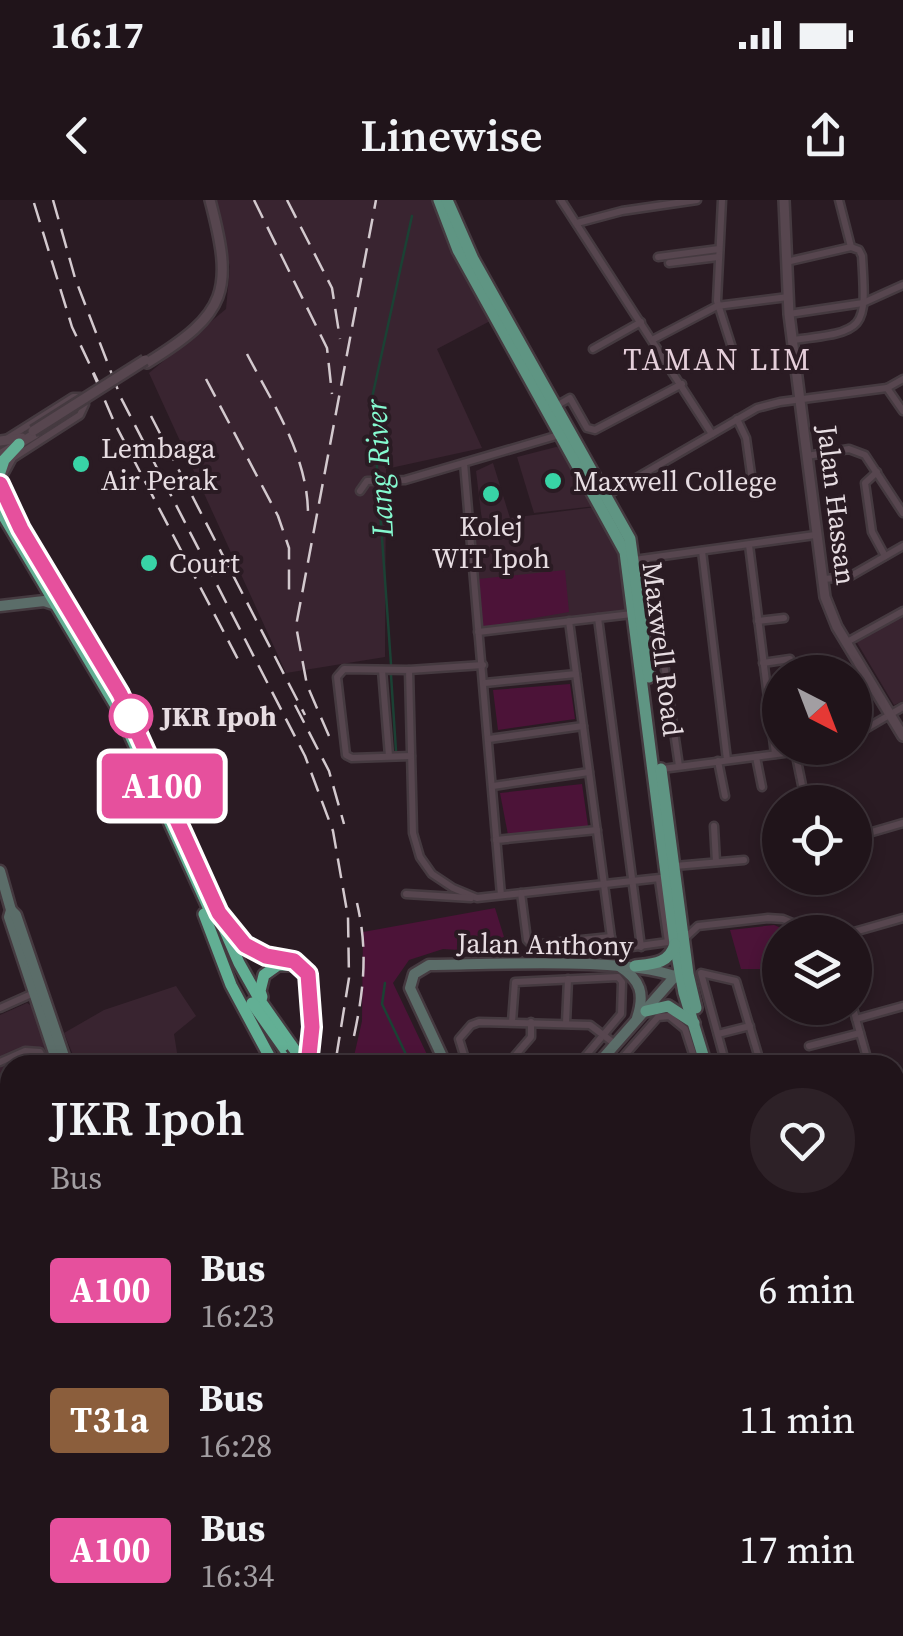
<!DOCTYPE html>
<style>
body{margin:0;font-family:"Source Serif 4",serif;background:#2d2127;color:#f1f3f6;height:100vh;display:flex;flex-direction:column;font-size:38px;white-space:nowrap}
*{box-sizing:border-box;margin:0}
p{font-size:32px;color:#a29ea2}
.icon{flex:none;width:55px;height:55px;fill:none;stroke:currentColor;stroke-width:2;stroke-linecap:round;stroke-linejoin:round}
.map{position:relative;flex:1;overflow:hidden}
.details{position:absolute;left:0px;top:855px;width:905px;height:582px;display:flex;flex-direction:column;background:#20141a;border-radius:30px 30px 0 0;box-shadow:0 5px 15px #0003,0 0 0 2px #3d3339}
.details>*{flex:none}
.badge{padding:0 20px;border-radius:8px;font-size:35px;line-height:65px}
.needle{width:65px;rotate:138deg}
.controls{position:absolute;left:762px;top:455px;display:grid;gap:20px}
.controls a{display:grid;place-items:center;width:110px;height:110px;border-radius:50%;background:#20141a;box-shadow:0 5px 15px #0003,0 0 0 2px #3d3339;font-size:50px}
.map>.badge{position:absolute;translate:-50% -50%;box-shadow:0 0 0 5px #fff}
.round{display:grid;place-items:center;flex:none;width:105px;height:105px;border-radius:52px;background:#2d2127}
.overview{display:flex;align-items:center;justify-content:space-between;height:170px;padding:0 50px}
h1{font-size:48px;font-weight:600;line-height:75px}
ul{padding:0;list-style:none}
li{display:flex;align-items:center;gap:30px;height:130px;padding:0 50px}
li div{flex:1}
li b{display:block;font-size:38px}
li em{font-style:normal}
li .badge{min-width:110px;font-weight:700;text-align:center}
.status{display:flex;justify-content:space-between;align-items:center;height:70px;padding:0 50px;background:#20141a;direction:ltr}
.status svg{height:28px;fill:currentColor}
header{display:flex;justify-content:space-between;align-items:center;height:130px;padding:0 50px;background:#20141a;font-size:45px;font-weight:600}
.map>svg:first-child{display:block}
.built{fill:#392430}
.green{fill:#4c1338}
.forest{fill:#762859}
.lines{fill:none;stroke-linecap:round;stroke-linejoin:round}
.stream{stroke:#1b4134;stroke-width:2.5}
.minor-casing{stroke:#453a40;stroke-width:11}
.tertiary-casing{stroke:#453a40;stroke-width:14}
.secondary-casing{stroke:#453a40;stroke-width:15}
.primary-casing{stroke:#453a40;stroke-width:16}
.trunk-casing{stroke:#453a40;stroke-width:16}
.minor{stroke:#57464f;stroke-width:6}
.tertiary{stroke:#57464f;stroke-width:9}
.secondary{stroke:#5b6d69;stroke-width:10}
.primary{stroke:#5f9583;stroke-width:11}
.trunk{stroke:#62af94;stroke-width:11}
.rail{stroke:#d3c9ce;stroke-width:2.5;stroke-dasharray:20 10;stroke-linecap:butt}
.tertiary-bridge-casing{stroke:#453a40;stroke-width:14;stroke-linecap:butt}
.trunk-bridge-casing{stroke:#453a40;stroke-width:16;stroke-linecap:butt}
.tertiary-bridge{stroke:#57464f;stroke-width:9}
.trunk-bridge{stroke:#62af94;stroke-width:11}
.line-casing{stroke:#fff;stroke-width:22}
.line{stroke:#e6509d;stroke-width:15}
.poi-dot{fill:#38d4a6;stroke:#2a1b23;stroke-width:4}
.stop-dot{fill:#fff;stroke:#e6509d;stroke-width:5}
.labels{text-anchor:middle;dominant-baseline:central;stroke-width:8;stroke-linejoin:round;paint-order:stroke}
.poi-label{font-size:28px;fill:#e7dde2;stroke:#2a1b23;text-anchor:start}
.street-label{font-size:28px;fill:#e7dde2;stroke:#2a1b23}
.stop-label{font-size:28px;font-weight:bold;fill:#e7dde2;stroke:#2a1b23;text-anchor:start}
.neighbourhood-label{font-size:30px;letter-spacing:2.5px;fill:#e5cfda;stroke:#2a1b23}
.water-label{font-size:30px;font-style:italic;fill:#85fad0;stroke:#2a1b23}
</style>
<div class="status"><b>16:17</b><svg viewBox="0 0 49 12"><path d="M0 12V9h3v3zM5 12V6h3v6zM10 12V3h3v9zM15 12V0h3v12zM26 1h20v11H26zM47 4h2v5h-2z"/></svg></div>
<header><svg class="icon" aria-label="back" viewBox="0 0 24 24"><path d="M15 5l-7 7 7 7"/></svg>Linewise<svg class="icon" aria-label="share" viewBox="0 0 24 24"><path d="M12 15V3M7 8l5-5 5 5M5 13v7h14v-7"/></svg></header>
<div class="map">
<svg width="903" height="1436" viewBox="0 0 903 1436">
<rect width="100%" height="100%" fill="#2a1b23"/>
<g class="built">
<path d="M214,0H434L451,50L492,120L437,149L482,248L386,269L385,457L286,473L149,173L226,109L230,67Z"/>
<path d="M556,247L565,248L596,306L534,313L517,257Z"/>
<path d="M493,263L510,318L596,307L618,347L625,411L482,427L473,323L482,321L476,271Z"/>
<path d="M903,415V501L894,505L856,441Z"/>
<path d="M176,786L196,816L174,834L179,865H77L64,833L104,810Z"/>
<path d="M27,803L32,806L57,865H10V1052L0,1057V815Z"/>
</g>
<g class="green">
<path d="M565,370L569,412L482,427L478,379Z"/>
<path d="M570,484L575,519L498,530L493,490Z"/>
<path d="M582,584L588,626L508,635L500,593Z"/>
<path d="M495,708L509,753L443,749L409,760L393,783L432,865H352L362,821L363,732Z"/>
<path d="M774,725L791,732H780V769H741L730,730Z"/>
</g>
<path class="forest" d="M10,1116V1357L0,1363V1122Z"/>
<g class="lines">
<g class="stream">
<path d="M391,464L372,198L412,16"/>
<path d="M391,475L396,551"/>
<path d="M385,783L382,804L411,865"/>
<path d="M449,1428L451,1436"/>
</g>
<defs>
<g id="minor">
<path d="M561,0L712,234"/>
<path d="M722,0L717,101L733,151"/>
<path d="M839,0L851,47"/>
<path d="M577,23L622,11L697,0"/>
<path d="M658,57L719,49"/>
<path d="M786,62L851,47L859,50L862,56C867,131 866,131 793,140"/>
<path d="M669,63L718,57"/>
<path d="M789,114L863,103L903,85"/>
<path d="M654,139L717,106L788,97"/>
<path d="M593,149L641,122"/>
<path d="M887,188L903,179"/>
<path d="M556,206L570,198L587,228L595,230L682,184"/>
<path d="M737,219L746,238L752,281"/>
<path d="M807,256L849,249L865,255L903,313"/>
<path d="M464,263L501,695"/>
<path d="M877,272L865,283L872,332L885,356"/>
<path d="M0,282L13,258L80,215L85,204L81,197H73L8,238"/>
<path d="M360,291L367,281L405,280L559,235"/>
<path d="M607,295L757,208L780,202L887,188L903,211"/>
<path d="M749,345L775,554"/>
<path d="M702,351L727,560"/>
<path d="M646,359L649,388"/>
<path d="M634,360L815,335"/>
<path d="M823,379L849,377L903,346"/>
<path d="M598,418L641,747"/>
<path d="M569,421L612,745L617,749L668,742L659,680"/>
<path d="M758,421L784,418"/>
<path d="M478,432L632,414"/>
<path d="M660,436L679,566"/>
<path d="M847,442L903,411"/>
<path d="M763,463L790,459"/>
<path d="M382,470L389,556"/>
<path d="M409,470L413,633L420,657L432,674L453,688L477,698L669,677"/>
<path d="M485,483L576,474"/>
<path d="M768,504L780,502"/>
<path d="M855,535L903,507"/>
<path d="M489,539L583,526"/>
<path d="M795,551L802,585"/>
<path d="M411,556L352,558L346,555L337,477L344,469L409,470L483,465"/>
<path d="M756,557L762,587"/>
<path d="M718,561L725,596"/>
<path d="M662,569L823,548"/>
<path d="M493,586L589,572"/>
<path d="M714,626L716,662"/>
<path d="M855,637L903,623"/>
<path d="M496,640L597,630"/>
<path d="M675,666L744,660"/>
<path d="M521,693L527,740L532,745L611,737"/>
<path d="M406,694L471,698"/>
<path d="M854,732L903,718"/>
<path d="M684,739L698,726L768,718L783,719L814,732"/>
<path d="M0,808L36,792"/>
<path d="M853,808L869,865"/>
<path d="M856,819L903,806"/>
<path d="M512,822L515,782L618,777L622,782L621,814L578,865"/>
<path d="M566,823L568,779"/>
<path d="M718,834L750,826"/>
<path d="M809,846L860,833"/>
<path d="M0,862L25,851L40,852L46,865"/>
<path d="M467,865L459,839L471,825L479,822L590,825L615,844"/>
<path d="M507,865L531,837V822"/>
<path d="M616,865L658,817L669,816L685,829L696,863"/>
<path d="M726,865L701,773L736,781L761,865"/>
<path d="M0,919L10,941"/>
<path d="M895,954L903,982"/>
<path d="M0,980L10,975"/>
<path d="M0,1049L10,1044"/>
<path d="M895,1161L903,1158"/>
<path d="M895,1220L903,1217"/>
<path d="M895,1243L903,1263"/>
<path d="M895,1328L903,1325"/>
<path d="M895,1420L903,1417"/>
<path d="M398,1428L401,1436"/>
<path d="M773,1428L777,1436"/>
<path d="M830,1428L834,1436"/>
<path d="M111,1436L117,1428"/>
<path d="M215,1436L219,1428"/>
<path d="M298,1436L302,1428"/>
<path d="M358,1436L361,1428"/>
<path d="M632,1436L648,1428"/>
<path d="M738,1436L756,1428"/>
</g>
<g id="tertiary">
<path d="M784,0L789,114L825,397L837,427L903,536"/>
<path d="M147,163C228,113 234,91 210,0"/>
<path d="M0,241L22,238"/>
<path d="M0,255L35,234"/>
<path d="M895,969L903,967"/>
</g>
<g id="secondary">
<path d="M0,406L44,401L56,405"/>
<path d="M0,671L11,710L9,717L58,865"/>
<path d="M11,710L16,715L67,865"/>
<path d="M619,766C641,780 645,794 637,818"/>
<path d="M446,865L410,788L414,774L429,765C482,765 646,755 684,781"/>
<path d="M597,865L677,774"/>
<path d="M0,1066L10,1062"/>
<path d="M0,1079L10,1075"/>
</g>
<g id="primary">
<path d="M439,0L458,50L625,352L675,744L684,793L706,865"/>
<path d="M447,0L473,59L630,339L649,477"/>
<path d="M661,569L688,774L696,808"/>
<path d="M635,766C653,764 669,764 675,744"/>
<path d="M646,811L668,806L694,823"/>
<path d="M894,1428L897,1436"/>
</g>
<g id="trunk">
<path d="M0,272L4,260L19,244"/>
<path d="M0,285L21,329L134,522L239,763L261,802L292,846"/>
<path d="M0,310L120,513L213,718"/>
<path d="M204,714L231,785L274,865"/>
<path d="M227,724L255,751L293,761L308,774L312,827L308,865"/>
<path d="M262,797L260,791L264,775L278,765H289"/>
<path d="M252,803L296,865"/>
<path d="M662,1428L667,1436"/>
<path d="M674,1428L679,1436"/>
</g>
</defs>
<use href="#minor" class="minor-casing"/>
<use href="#tertiary" class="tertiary-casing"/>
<use href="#secondary" class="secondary-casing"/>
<use href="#primary" class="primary-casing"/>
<use href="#trunk" class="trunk-casing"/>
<use href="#minor" class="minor"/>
<use href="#tertiary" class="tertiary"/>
<use href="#secondary" class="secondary"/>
<use href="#primary" class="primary"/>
<use href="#trunk" class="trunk"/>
<g class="rail">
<path d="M53,0L75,78L121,198L305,556L333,631L348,717L349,778L335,865"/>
<path d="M254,0L327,148L332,194"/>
<path d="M287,0L332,88L340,139"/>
<path d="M34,3L72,127L99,184"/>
<path d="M247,154C273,204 308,256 308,314"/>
<path d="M93,173L115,224L242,467"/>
<path d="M206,179L278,316L289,348V395"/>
<path d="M151,216L305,515"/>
<path d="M295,505L329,571L344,624"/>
<path d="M329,536L307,485L296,426L376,0"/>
<path d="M354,836C364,789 368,750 357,703"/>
<path d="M0,1368L10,1363"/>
</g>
<defs>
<path id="tertiary-bridge" d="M33,231L145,160"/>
<path id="trunk-bridge" d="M292,846L306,865"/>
</defs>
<use href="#tertiary-bridge" class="tertiary-bridge-casing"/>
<use href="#trunk-bridge" class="trunk-bridge-casing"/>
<use href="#tertiary-bridge" class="tertiary-bridge"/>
<use href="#trunk-bridge" class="trunk-bridge"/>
</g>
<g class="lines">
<defs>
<path id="line" d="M0,284L21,329L120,494L219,713L245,745L266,756L294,761L308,774L312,827L308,865"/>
</defs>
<use href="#line" class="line-casing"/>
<use href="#line" class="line"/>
</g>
<g class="poi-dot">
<circle cx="81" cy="264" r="10"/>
<circle cx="553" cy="281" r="10"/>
<circle cx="491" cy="294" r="10"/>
<circle cx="149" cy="363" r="10"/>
</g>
<circle class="stop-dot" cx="131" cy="516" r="20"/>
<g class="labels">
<g class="poi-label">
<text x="101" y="248">Lembaga<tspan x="101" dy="32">Air Perak</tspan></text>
<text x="573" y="281">Maxwell College</text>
<text x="491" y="326" text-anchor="middle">Kolej<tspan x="491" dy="32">WIT Ipoh</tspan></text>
<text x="169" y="363">Court</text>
</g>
<g class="street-label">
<text transform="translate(837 305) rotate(83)">Jalan Hassan</text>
<text transform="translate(663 449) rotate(83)">Maxwell Road</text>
<text transform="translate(545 744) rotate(1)">Jalan Anthony</text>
</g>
<g class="stop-label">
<text x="161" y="516">JKR Ipoh</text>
</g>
<g class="neighbourhood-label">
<text x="718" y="159">TAMAN LIM</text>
</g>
<g class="water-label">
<text transform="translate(379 268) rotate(-93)">Lang River</text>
</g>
</g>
</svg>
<div class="controls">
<a><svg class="needle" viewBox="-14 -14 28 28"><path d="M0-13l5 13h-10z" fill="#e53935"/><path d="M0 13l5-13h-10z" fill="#a29ea2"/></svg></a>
<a><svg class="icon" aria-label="locate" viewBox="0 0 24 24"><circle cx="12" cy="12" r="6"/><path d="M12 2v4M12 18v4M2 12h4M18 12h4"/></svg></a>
<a><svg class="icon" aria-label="layers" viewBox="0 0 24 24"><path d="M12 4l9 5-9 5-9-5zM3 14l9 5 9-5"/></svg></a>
</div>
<b class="badge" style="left:162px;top:586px;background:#e6509d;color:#fff">A100</b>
<section class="details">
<div class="overview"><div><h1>JKR Ipoh</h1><p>Bus</p></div><a class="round"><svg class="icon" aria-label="heart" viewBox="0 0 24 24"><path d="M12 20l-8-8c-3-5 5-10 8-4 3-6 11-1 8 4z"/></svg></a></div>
<ul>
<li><span class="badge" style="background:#e6509d;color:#fff">A100</span><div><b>Bus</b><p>16:23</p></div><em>6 min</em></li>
<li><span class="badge" style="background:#8b5e3c;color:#fff">T31a</span><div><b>Bus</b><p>16:28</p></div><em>11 min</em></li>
<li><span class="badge" style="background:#e6509d;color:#fff">A100</span><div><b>Bus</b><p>16:34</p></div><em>17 min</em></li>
</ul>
</section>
</div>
